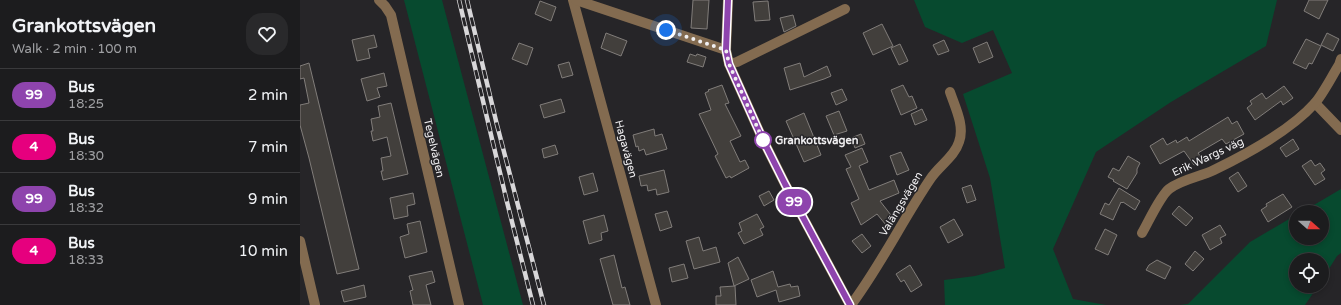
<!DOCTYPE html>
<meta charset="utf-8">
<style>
body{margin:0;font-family:"Varela Round",sans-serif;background:#29292b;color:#f1f3f6;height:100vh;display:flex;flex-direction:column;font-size:15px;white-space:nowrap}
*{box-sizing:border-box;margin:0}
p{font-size:13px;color:#a0a1a4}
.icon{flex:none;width:22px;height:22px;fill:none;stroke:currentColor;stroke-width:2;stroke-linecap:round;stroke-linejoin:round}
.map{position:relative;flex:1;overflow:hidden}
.panel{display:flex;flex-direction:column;background:#1c1c1e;width:300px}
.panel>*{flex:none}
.badge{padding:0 8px;border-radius:13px;font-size:14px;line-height:26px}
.needle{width:26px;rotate:111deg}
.buttons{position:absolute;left:989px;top:205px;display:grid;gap:8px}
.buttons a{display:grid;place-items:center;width:40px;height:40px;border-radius:50%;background:#1c1c1e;box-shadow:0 2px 6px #0003,0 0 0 1px #3a3a3c;font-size:20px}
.you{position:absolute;width:20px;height:20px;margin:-10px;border:3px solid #fff;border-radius:50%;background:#1a73e8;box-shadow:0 0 0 6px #1a73e833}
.map>.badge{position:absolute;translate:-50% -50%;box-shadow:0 0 0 2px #fff}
.round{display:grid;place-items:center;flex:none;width:42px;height:42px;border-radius:16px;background:#29292b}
.headline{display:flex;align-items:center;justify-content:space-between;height:68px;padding:0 12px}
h1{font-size:19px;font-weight:800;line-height:30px}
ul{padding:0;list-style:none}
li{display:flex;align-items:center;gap:12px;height:52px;padding:0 12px;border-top:1px solid #3a3a3c}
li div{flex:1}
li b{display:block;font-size:15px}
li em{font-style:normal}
li .badge{min-width:44px;font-weight:700;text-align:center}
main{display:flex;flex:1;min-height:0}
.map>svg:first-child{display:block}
.green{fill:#074a2f}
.building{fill:#423f3c;stroke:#817d7a}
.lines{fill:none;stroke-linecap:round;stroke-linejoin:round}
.minor{stroke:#836b50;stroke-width:10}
.rail-casing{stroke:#d8d7d9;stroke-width:4.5}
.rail{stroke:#262528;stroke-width:3;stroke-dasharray:9;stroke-linecap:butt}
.line-casing{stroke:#fff;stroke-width:9}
.line{stroke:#8e44ad;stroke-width:6}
.walk{stroke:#f0eff1;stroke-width:4;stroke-dasharray:0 7.2}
.stop-dot{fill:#fff;stroke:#8e44ad;stroke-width:2}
.labels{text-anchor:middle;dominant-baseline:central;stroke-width:3;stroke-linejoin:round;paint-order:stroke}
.stop-label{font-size:11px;font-weight:bold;fill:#f0eff1;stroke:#262528;text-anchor:start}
.street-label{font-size:11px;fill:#f0eff1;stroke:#262528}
</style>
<main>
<section class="panel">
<div class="headline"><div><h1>Grankottsvägen</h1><p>Walk · 2 min · 100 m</p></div><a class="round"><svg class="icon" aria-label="heart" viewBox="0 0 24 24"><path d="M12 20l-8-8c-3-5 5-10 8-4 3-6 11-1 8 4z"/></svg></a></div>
<ul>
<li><span class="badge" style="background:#8e44ad;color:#fff">99</span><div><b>Bus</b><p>18:25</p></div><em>2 min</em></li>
<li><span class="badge" style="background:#e6007e;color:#fff">4</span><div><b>Bus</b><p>18:30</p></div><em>7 min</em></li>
<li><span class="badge" style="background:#8e44ad;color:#fff">99</span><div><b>Bus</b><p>18:32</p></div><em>9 min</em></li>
<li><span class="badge" style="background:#e6007e;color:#fff">4</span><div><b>Bus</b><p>18:33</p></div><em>10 min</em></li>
</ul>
</section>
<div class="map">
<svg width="1041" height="305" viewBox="0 0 1041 305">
<rect width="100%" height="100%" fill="#262528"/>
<g class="green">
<path d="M104,0H142L223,305H183Z"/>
<path d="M614,0H977L966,46L871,102L796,152L753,249L773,299L806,305H645L644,280L675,276L705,268L690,178L663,94L712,73L693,30L662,43L625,27Z"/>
<path d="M1041,189V253L1037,256L1022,280V260H996V286H1018L1005,305H880L888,304L950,242L996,215V238H1022V212H1002Z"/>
</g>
<g class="building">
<path d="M393,0H409L407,29L391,28Z"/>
<path d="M1009,0H1028L1019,19L1004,11Z"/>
<path d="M240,1L256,7L251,21L235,14Z"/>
<path d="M468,1L470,20L455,21L453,2Z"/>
<path d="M493,15L496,26L484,32L480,18Z"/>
<path d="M582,24L593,46L573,55L563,33Z"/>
<path d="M306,33L327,41L321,56L301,48Z"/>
<path d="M1027,33L1039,39L1033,51L1021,45Z"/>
<path d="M74,35L77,47L68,49L70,58L57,61L52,40Z"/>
<path d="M1006,39L1021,46L1012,64L1009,63L1006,69L993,63Z"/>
<path d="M644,40L649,51L638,55L633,45Z"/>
<path d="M687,42L693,57L679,63L673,48Z"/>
<path d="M219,43L233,48L227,65L212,59Z"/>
<path d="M600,44L608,61L599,65L591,48Z"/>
<path d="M390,54L396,56L397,54L406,57L403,67L387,62Z"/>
<path d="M269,62L273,75L262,78L258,65Z"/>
<path d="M9,63L59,269L37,274L9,158L0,125V105L9,103L4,78L0,79V66Z"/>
<path d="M500,63L504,77L527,66L531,76L524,79L490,90L484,68Z"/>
<path d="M84,73L87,86L77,88L80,97L67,101L61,79Z"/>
<path d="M422,85L429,103L425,104L441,136L430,141L440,162L445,160L449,168L431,178L430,176L426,178L415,156L418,154L399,114L411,110L405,93L409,91L408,90Z"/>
<path d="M603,85L609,97L612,96L617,108L601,115L591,90Z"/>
<path d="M984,86L993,98L983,105L981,101L955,120L947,108L952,104L950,101L962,93L966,99Z"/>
<path d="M542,89L547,100L536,105L531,93Z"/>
<path d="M261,99L265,112L244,118L240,105Z"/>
<path d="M91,103L108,174L83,180L81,171H83L81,158L91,156L87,137L73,141L71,131H73L71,119L80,117L78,106Z"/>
<path d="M622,109L627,120L615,125L611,114Z"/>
<path d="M539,111L547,131L534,135L526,116Z"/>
<path d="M504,113L521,155L504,162L486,121Z"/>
<path d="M928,117L932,124L937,121L944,134L926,144L922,139L898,153L903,160L894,165L884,151L860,164L850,146L863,138L867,145L876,140L877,143L887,137L889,141Z"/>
<path d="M354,129L355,136L362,134L367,149L346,155L344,149L339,151L338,146L336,147L333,135Z"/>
<path d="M561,134L565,144L555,148L551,138Z"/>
<path d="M993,139L999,149L986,157L980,148Z"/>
<path d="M255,145L258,154L244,158L242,149Z"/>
<path d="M562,148L568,162L559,166L569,190L594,180L599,193L580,201L594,219L586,225L577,214L561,225L551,203L559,199L546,169L551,167L545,155Z"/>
<path d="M601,152L609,170L597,175L590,156Z"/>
<path d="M828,156L840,163L837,169V173L827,189L813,181L814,180L808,177L813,168L819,171Z"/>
<path d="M1011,160L1015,166L1020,163L1025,170L1021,173L1025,179L1015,185L1002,166Z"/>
<path d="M364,170L369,192L357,195L356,189L348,191L347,185L341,186L339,176Z"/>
<path d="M938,172L947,186L938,192L929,178Z"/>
<path d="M293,173L298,191L284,195L279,177Z"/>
<path d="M671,185L676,200L667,203L662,188Z"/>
<path d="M819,188L840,201L835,210L823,202L822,203L821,202L813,220L800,214L805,203L809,205Z"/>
<path d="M469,191L474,200L464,206L459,196Z"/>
<path d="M113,193L115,204L107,206L108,216L94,219L90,198Z"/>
<path d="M983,194L992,207L968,222L961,210L967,206L966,204Z"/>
<path d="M879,206L893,218L886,226L872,214Z"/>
<path d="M367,211L372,227L360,231L355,214Z"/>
<path d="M457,214L464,227L460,229L463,235L444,244L438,233L442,231L439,223Z"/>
<path d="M304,215L308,231L301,233L302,240L289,244L283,221Z"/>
<path d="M654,219L663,235L648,243L640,227Z"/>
<path d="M120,221L127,252L105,258L100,237L109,234L107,224Z"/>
<path d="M920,225L926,235L920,238L922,243L910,250L902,235Z"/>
<path d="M805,229L817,235L808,255L795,249Z"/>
<path d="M562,234L571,246L562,253L552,241Z"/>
<path d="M399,237L403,251L416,247L420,262L394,269L386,241Z"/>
<path d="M895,251L904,259L893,271L885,264Z"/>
<path d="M314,255L322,288L325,287L330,305H313L300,259Z"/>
<path d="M438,257L449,279L434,286L428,263Z"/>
<path d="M857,260L871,267L865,279L846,270L849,265Z"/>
<path d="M384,264L388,278L372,282L369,268Z"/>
<path d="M610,265L622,285L611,292L604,280L601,282L596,274Z"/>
<path d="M132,271L135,282L126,285L131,305H113L110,291L113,290L109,276Z"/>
<path d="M473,271L478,287L490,284L491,287L498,286L500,296L479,302L476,290L457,297L451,280Z"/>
<path d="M64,285L66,297L44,302L41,291Z"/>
<path d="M435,286L436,305H416V296H421L420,287Z"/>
</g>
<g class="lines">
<g class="minor">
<path d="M79,0L85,6L91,15L159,305"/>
<path d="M273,0L356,305"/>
<path d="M276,0L426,50"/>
<path d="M428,0L426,50L429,64L463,140L485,184L550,305"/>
<path d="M429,64L437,62L545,9"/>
<path d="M1015,103L1041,130"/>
<path d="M842,233C848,223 860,196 869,189C882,179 900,177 914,170C947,154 990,131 1015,103C1023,94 1032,76 1039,65L1041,59"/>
<path d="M0,241L15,305"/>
<path d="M551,305C581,265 603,219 631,178C639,166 655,156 659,142C665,126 655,107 650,92"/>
</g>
<defs>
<g id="rail">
<path d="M159,0L207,202L233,305"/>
<path d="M167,0L197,125L244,305"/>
</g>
</defs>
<use href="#rail" class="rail-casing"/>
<use href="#rail" class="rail"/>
</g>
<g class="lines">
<defs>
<path id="line" d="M428,0L426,50L429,64L463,140L485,184L550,305"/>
</defs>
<use href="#line" class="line-casing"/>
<use href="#line" class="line"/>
<path class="walk" d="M366,30L426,50L429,64L463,140"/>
</g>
<circle class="stop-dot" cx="463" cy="140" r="8"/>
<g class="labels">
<g class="stop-label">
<text x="475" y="140">Grankottsvägen</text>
</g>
<g class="street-label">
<text transform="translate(134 148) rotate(77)">Tegelvägen</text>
<text transform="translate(326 149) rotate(75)">Hagavägen</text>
<text transform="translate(908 157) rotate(-25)">Erik Wargs väg</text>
<text transform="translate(601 204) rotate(-59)">Valängsvägen</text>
</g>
</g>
</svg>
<div class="buttons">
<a><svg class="needle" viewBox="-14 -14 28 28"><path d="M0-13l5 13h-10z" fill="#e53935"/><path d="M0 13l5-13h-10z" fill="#a0a1a4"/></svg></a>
<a><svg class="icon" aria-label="locate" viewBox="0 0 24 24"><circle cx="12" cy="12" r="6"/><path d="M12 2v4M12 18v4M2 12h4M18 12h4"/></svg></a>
</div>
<div class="you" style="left:366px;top:30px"></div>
<b class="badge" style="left:494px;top:202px;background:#8e44ad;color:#fff">99</b>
</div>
</main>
